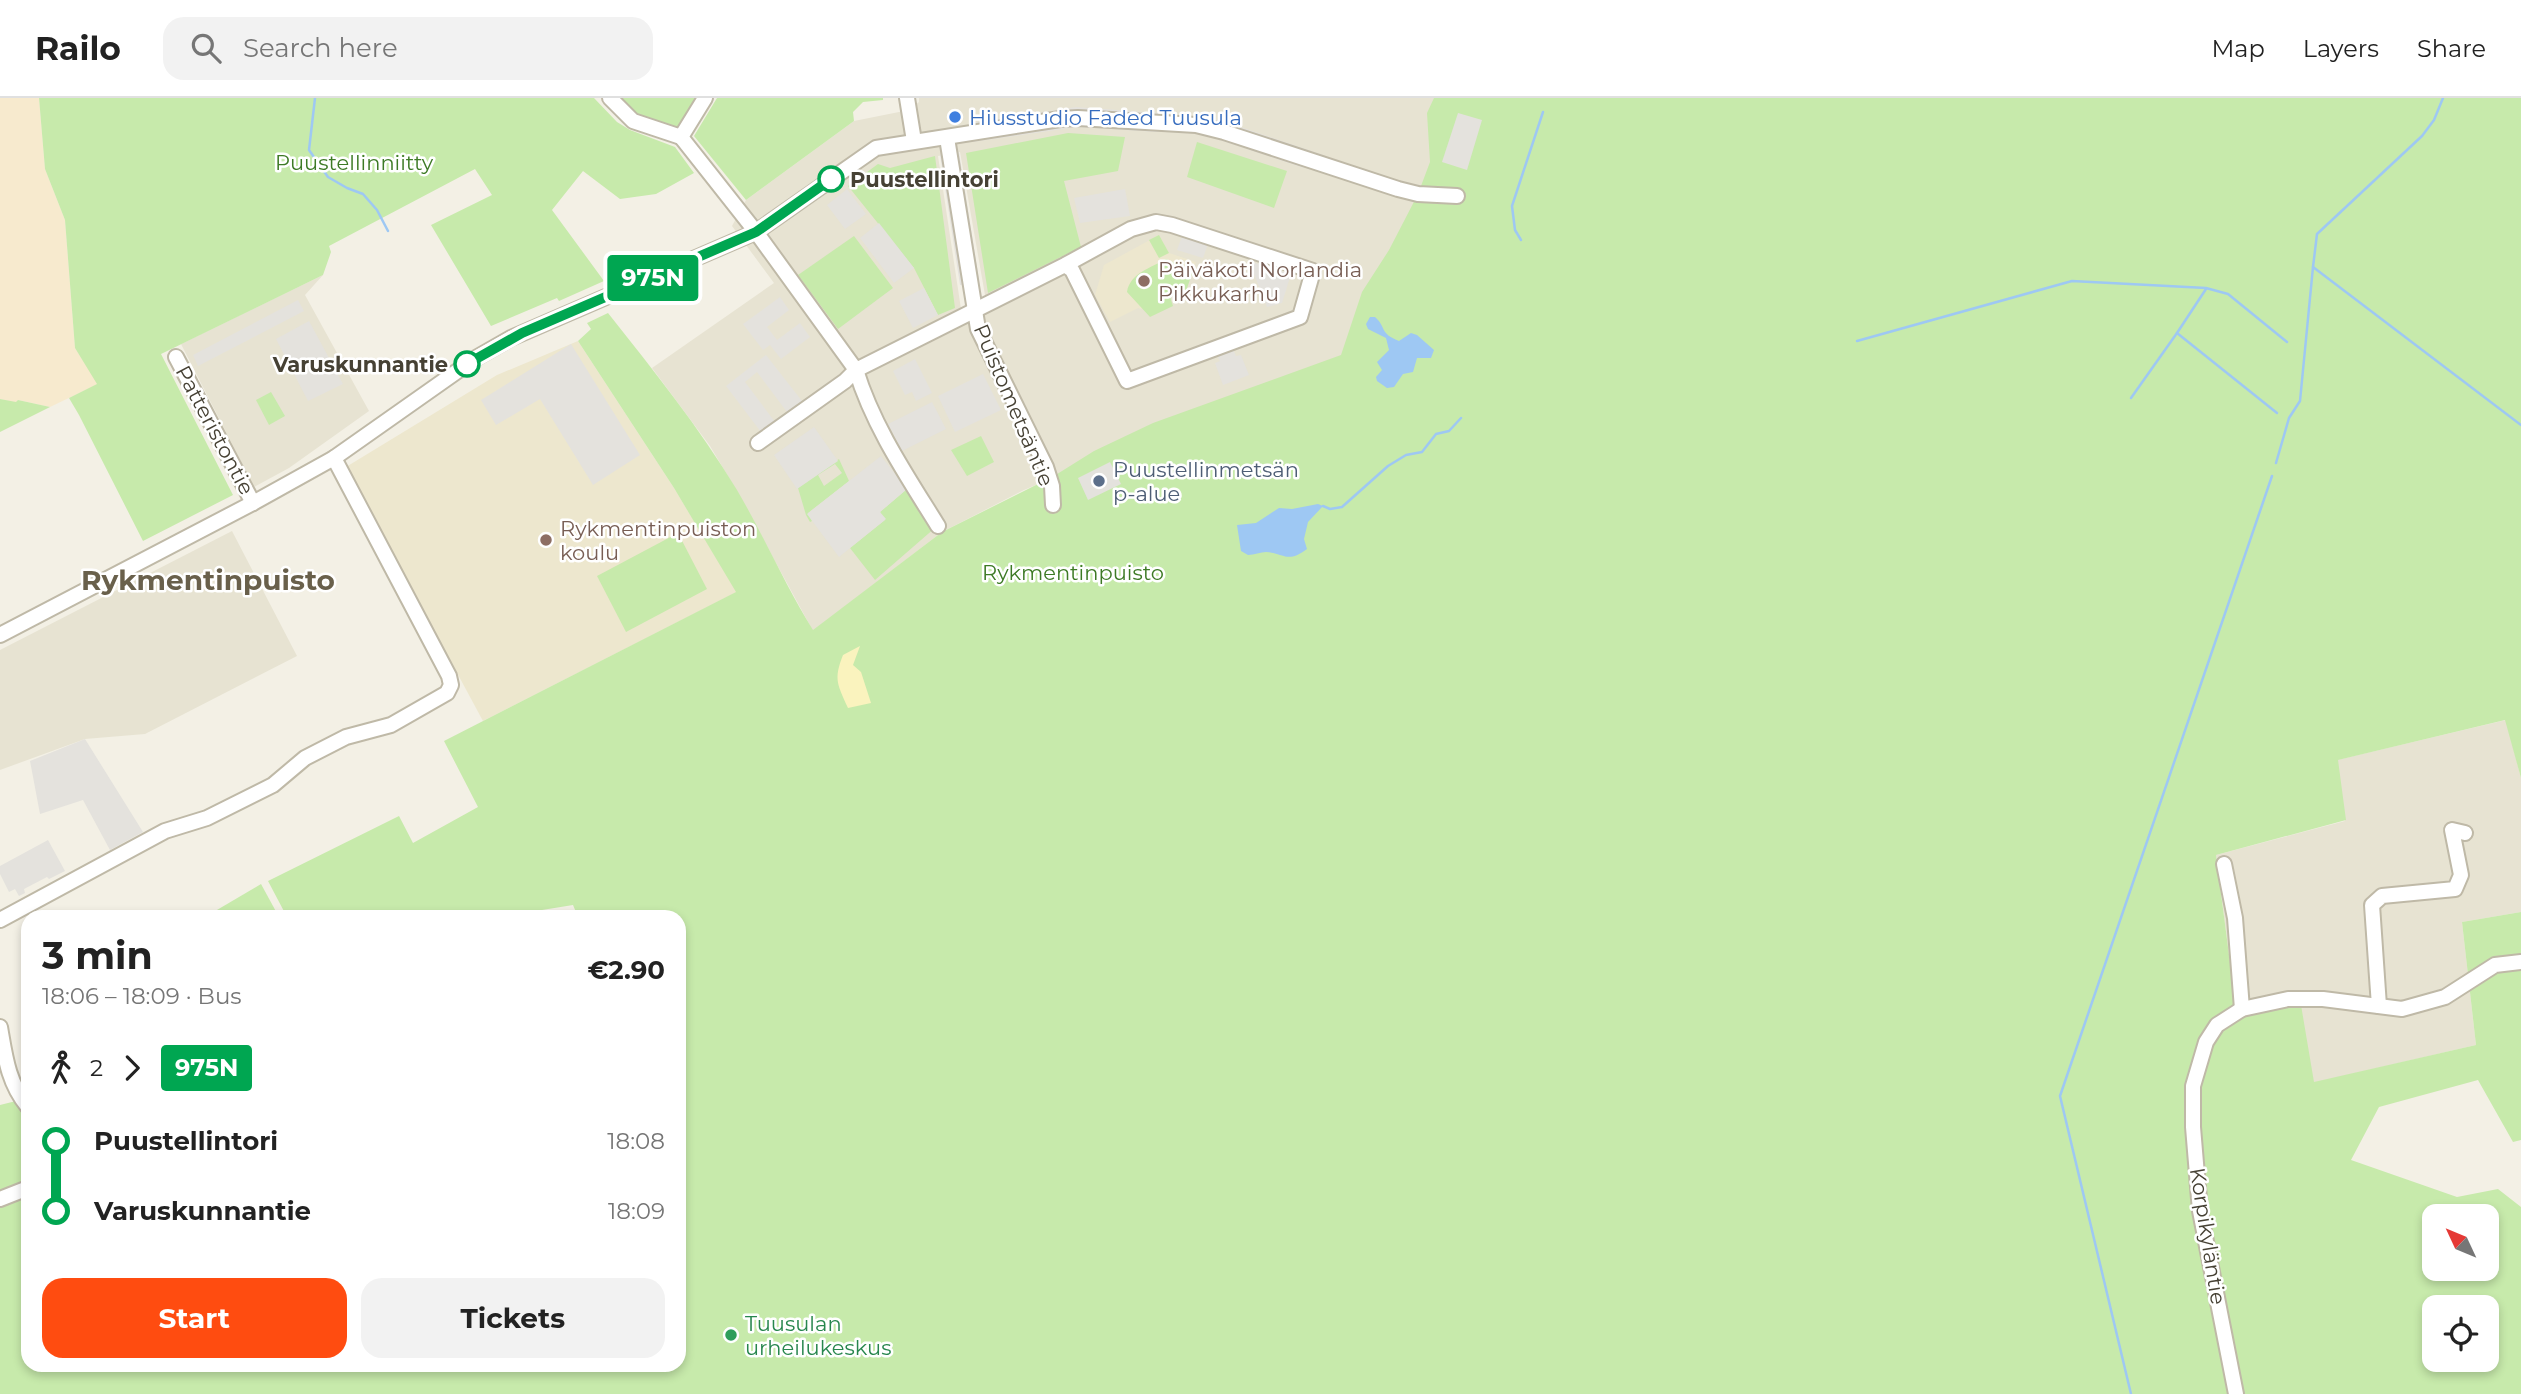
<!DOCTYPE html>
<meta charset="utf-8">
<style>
body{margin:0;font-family:Montserrat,sans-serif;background:#f2f2f2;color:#222;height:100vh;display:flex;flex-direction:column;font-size:26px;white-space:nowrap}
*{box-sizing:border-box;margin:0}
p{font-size:23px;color:#767676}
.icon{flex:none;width:38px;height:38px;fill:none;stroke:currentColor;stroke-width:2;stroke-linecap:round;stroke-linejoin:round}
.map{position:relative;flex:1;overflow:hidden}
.sheet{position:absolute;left:21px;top:812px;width:665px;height:462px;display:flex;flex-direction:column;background:#fff;border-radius:21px;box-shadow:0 4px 10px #0003}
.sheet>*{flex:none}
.badge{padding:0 14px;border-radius:5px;font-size:24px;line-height:46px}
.needle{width:46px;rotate:314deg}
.tools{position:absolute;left:2422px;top:1106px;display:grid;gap:14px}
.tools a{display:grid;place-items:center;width:77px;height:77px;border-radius:14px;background:#fff;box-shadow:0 4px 10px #0003;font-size:35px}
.map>.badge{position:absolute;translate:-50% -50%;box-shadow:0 0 0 4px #fff}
.legs{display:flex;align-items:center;gap:10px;height:77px;padding:0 21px;font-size:23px}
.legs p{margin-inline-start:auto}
.headline{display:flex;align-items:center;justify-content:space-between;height:119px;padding:0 21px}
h1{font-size:38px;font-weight:700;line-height:52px}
.primary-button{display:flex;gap:14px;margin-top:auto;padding:14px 21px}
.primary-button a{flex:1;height:80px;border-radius:21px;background:#ff4c10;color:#fff;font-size:28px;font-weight:700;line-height:80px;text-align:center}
.primary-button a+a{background:#f2f2f2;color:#222}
ul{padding:0 21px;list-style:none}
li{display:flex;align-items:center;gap:24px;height:70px;font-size:26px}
li i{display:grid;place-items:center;width:10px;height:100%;margin:0 9px;background:currentColor}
li i::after{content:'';width:18px;height:18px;margin:-9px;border:5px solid;border-radius:50%;background:#fff}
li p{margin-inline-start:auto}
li:first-child i{background:linear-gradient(#0000 50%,currentColor 0)}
li:last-child i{background:linear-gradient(currentColor 50%,#0000 0)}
header{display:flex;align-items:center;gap:42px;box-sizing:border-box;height:98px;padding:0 35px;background:#fff;border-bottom:2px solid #e0e0e0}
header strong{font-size:33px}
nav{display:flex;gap:38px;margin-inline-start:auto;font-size:24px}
.search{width:490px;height:63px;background:#f2f2f2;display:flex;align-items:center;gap:18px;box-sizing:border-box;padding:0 24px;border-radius:21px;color:#767676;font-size:26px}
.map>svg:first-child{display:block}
.residential{fill:#e7e3d2;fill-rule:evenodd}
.commercial{fill:#f7eace}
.education{fill:#ede7ce}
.green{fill:#c7eaab;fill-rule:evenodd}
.sand{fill:#faf3be}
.parking{fill:#e4e2dd}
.water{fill:#9ec8f3}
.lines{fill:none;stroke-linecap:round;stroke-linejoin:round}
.stream{stroke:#9ec8f3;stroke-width:2.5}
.minor-casing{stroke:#bfb9a7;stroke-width:18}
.minor{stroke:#fff;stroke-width:14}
.line-1-casing{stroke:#fff;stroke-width:16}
.line-1{stroke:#00a651;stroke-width:10}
.shop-dot{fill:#3f7fe0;stroke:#fff;stroke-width:2.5}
.stop-1-dot{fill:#fff;stroke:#00a651;stroke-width:3.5}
.education-dot{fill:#8d6e63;stroke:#fff;stroke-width:2.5}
.service-dot{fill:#5c6f8a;stroke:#fff;stroke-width:2.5}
.leisure-dot{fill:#2e9e5b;stroke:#fff;stroke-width:2.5}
.labels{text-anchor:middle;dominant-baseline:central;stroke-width:5;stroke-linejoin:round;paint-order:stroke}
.shop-label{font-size:21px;fill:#366cbe;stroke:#fff;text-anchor:start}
.park-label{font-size:21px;fill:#3d7a25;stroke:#fff}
.stop-label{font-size:21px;font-weight:bold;fill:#464134;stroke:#fff;text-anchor:start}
.education-label{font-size:21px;fill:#785e54;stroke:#fff;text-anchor:start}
.street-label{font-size:21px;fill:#464134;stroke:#fff}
.service-label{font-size:21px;fill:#4e5e75;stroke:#fff;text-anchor:start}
.leisure-label{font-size:21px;fill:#27864d;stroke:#fff;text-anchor:start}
.district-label{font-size:28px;font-weight:bold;fill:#69604b;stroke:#fff}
</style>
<header>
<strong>Railo</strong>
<div class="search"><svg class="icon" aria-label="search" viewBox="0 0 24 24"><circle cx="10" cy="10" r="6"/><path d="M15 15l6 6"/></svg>Search here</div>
<nav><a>Map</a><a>Layers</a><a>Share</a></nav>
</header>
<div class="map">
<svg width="2521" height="1296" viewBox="0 0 2521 1296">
<rect width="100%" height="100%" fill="#f3f0e5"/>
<g class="residential">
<path d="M919,0H1639L1556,167L1024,392L942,434L813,533L738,395L710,348L652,270L774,185L732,128L746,102L854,23L909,12L919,4ZM960,54L985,197L982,230L961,211L938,58Z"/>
<path d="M323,177L305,197L369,313L289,370L254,389L181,246Z"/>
<path d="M232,433L297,558L145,636L85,641L0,672V552Z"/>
<path d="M2506,622L2521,680V814L2462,824L2476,947L2313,985L2237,918L2216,757L2345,723L2337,662Z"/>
</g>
<path class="commercial" d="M0,0H39L45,71L65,122L75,250L98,286L50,309L18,302L17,305L0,301Z"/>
<g class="education">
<path d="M1159,137L1169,155L1196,164L1186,193L1141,211L1138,210L1110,224L1095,197L1104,167Z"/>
<path d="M578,243L674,390L737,494L483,623L346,369L497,277Z"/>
</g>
<g class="green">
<path d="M39,0H594L617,24L630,32L675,49L694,75L656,96L620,101L583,73L552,112L604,183L559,203L557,200L491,228L431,127L492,97L475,71L329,148L331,154L323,177L161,256L233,397L143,443L79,317L69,300L97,286L75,250L65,122L45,71Z"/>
<path d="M616,0H698L678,32L634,17Z"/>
<path d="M717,0H883V2L863,4L853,14L854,23L746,102L694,38Z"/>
<path d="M1434,0H2521V680L2505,622L2338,662L2346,722L2216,757L2237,918L2301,907L2314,984L2476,947L2462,824L2521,814V1042L2513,1044L2478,982L2379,1009L2351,1062L2457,1099L2498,1091L2521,1109V1296H0V1007L20,1002L28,992V1267H679V819H578L573,807L498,819H287L268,783L399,718L413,745L478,709L444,643L736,494L674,390L578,243L591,231L587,225L608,215C654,273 699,329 737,392C764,438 785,487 813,532L942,434L1054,378L1094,353L1153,325L1341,257L1362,194L1389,152L1418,96L1430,64L1427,15ZM2434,1118H2487V1171H2434ZM2434,1209H2487V1262H2434Z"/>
<path d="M1068,35L1125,39L1118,73L1064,83L1081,149L988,195L966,55Z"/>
<path d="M1197,44L1287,73L1274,110L1187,79Z"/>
<path d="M935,58L955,210L938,217L914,170L848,88L878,66L890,70Z"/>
<path d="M1159,137L1169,155L1159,160L1149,142Z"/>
<path d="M854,138L893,190L838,231L798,177Z"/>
<path d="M1166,161L1193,173L1186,193L1170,199L1173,208L1150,219L1127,194C1130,175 1151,170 1166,161Z"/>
<path d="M271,294L285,318L269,327L256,302Z"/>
<path d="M0,301L16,304L18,302L50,309L0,334Z"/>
<path d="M981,338L994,364L967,378L951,352Z"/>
<path d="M839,361L849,383L808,415L812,423L810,424L806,417L798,390ZM835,366L842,375L824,388L818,377Z"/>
<path d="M907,391L936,429L875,482L850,450L885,422L880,414Z"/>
<path d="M678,435L707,491L626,534L597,478Z"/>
<path d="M261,786L279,819H205Z"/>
</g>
<path class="sand" d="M860,548L853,567L861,574L871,605L848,610C838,587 833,582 843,557Z"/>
<g class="parking">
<path d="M1076,9L1159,15V19L970,29L969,25Z"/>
<path d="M1458,15L1482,22L1467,72L1442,64Z"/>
<path d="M1214,21L1220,22L1323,57L1322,61L1213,24Z"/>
<path d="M1066,25L1158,30V34L1077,29L972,44V40Z"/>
<path d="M1210,35L1306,66L1304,70L1208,38Z"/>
<path d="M959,54L979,182H974L954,55Z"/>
<path d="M944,56L964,187H960L940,57Z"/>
<path d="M847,91L866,116L845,131L827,107Z"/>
<path d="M1125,91L1130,118L1080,125L1074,100Z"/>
<path d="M879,125L914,170L894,185L860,140Z"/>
<path d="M1182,138L1208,146L1203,160L1177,152Z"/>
<path d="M1249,163L1291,176L1282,205L1267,209Z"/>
<path d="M924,190L938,217L913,230L899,203Z"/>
<path d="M780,199L789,212L767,229L777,242L800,225L810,239L781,261L770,247L763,252L743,226Z"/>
<path d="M298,202L304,213L198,268L193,257Z"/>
<path d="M309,223L343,286L308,303L276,241Z"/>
<path d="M571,246L640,357L593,387L540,301L496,327L481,302Z"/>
<path d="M1233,251L1236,258L1241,257L1249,277L1223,287L1215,265L1220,263L1217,257Z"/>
<path d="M766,257L802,303L787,314L757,274L745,284L775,324L761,334L726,288Z"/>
<path d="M915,261L932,295L916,303L912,294L905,297L893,273Z"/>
<path d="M983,276L1001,312L955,334L938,298Z"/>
<path d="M932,304L946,331L902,353L888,326Z"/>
<path d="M814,329L838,363L797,391L774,357Z"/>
<path d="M881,358L907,391L880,414L886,421L839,459L807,416Z"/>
<path d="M1110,364L1121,386L1088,402L1078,380Z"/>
<path d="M85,641L143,734L110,752L83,702L40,716L30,663Z"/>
<path d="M48,742L65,773L49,781L47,779L24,791L25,795L19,798L15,791L9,794L0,776V768Z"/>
</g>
<g class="water">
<path d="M1370,219H1375C1387,230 1379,235 1399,243L1411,235L1417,237L1434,252L1431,260H1417L1413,274L1403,276L1394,289L1387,290L1377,283L1376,279L1382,272L1377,264L1389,252L1386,240L1368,231L1366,226Z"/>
<path d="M1318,406L1323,408L1308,424L1304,441L1307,451C1287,466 1285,455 1266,454C1261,454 1254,457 1248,457L1241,453L1237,427L1256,425L1279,410L1292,411Z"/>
</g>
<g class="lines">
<g class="stream">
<path d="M315,0L309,52L328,79L347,90L363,96L377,112L388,133"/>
<path d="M2443,0L2434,22L2422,38L2317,136L2313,169L2521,327"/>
<path d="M1521,142L1515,132L1512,108L1543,14"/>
<path d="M2177,235L2206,191"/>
<path d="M1857,243L2072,183L2206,190L2228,196L2287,244"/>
<path d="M2131,300L2177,235L2277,315"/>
<path d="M2276,365L2289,320L2300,303L2313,169"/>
<path d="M1323,408L1330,411L1342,409L1388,368L1406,357L1422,354L1436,336L1449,333L1461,320"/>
<path d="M2131,1296L2060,998L2272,378"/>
</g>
<defs>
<g id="minor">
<path d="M610,0L633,23L681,39"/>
<path d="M705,0L681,39L756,134L856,272L1065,167L1131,131L1156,124L1172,127L1313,173L1300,219L1127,283L1072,172L1065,167"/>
<path d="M907,0L914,43"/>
<path d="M947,40L978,231L1046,369L1052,388L1053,407"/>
<path d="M176,259L253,405"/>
<path d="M758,345L845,283L856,272C873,328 907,378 938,428"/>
<path d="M0,537L253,405L334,360L476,260L511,240L756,134L876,50L1060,21L1078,20L1196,27L1224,34L1398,91L1418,96L1457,98"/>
<path d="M2224,766L2235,820L2242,911"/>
<path d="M0,822L165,733L207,720L273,687L305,660L346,639L391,627L447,595L451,587L449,578L334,360"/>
<path d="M2379,908L2372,807L2382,798L2455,791L2461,777L2452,732L2465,735"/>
<path d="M0,929C5,958 8,985 28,1009"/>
<path d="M0,1101L28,1090"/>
<path d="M2236,1296L2200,1113L2193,1029V988L2206,944L2217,927L2242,911L2288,901H2323L2402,911L2445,899L2495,867L2521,864"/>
</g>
</defs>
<use href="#minor" class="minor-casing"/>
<use href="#minor" class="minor"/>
</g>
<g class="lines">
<defs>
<path id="line-1" d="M467,266L522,235L756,134L831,81"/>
</defs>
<use href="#line-1" class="line-1-casing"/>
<use href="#line-1" class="line-1"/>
</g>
<circle class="shop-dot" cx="955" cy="19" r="7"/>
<g class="stop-1-dot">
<circle cx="831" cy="81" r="12"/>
<circle cx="467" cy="266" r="12"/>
</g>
<g class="education-dot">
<circle cx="1144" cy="183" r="7"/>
<circle cx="546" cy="442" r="7"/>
</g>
<circle class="service-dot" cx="1099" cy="383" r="7"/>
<circle class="leisure-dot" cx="731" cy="1237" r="7"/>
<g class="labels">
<g class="shop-label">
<text x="969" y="19">Hiusstudio Faded Tuusula</text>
</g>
<g class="park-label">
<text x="354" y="64">Puustellinniitty</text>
<text x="1073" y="474">Rykmentinpuisto</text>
</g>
<g class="stop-label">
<text x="850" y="81">Puustellintori</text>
<text x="448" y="266" text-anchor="end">Varuskunnantie</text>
</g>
<g class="education-label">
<text x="1158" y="171">Päiväkoti Norlandia<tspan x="1158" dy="24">Pikkukarhu</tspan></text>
<text x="560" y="430">Rykmentinpuiston<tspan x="560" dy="24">koulu</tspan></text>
</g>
<g class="street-label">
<text transform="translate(1014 307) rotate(67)">Puistometsäntie</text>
<text transform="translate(215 332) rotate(62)">Patteristontie</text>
<text transform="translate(2208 1138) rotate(81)">Korpikyläntie</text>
</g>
<g class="service-label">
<text x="1113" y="371">Puustellinmetsän<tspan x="1113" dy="24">p-alue</tspan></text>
</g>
<g class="leisure-label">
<text x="745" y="1225">Tuusulan<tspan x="745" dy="24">urheilukeskus</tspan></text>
</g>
<g class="district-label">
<text x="208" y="482">Rykmentinpuisto</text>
</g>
</g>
</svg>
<div class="tools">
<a><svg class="needle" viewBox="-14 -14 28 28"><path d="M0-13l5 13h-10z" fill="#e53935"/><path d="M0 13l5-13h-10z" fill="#767676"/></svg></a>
<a><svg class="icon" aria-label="locate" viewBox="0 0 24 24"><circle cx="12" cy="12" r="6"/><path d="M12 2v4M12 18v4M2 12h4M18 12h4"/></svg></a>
</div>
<b class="badge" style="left:653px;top:180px;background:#00a651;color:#fff">975N</b>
<section class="sheet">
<div class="headline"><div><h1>3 min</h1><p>18:06 – 18:09 · Bus</p></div><b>€2.90</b></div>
<div class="legs"><svg class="icon" aria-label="walk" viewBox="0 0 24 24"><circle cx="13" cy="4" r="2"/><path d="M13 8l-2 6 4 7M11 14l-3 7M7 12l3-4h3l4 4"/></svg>2<svg class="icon" aria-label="forward" viewBox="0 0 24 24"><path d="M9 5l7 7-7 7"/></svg><b class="badge" style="background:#00a651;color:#fff">975N</b></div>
<ul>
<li><i style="color:#00a651"></i><b>Puustellintori</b><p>18:08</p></li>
<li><i style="color:#00a651"></i><b>Varuskunnantie</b><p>18:09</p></li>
</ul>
<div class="primary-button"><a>Start</a><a>Tickets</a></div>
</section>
</div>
